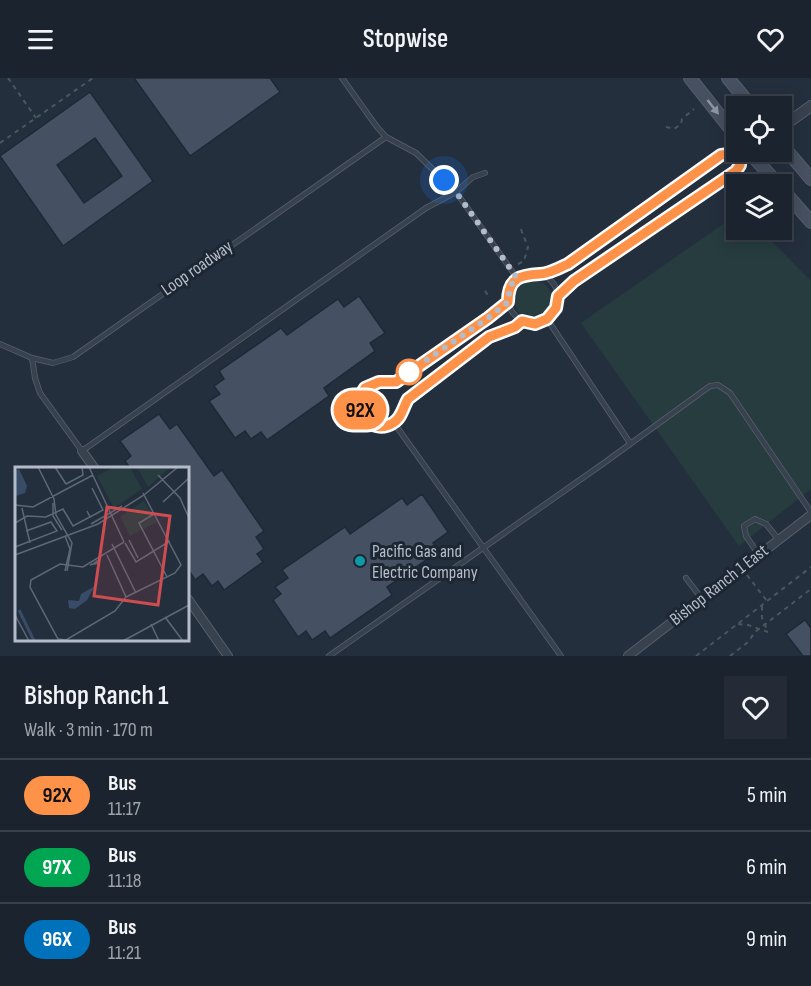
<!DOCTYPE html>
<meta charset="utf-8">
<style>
body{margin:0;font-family:"Sofia Sans Condensed",sans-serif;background:#242b36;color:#f1f3f6;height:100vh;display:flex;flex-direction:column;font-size:22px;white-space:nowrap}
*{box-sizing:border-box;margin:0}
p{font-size:20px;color:#a0a4aa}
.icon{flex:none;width:33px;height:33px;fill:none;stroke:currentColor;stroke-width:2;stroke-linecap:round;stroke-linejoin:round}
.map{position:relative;height:578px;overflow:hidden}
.details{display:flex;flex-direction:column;background:#1b232e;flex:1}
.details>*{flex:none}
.badge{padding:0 12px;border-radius:20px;font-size:21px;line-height:39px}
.tools{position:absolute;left:726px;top:18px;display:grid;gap:12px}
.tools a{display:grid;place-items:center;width:66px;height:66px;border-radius:0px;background:#1b232e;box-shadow:0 3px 15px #0003,0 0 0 2px #39404a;font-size:30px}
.you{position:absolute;width:30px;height:30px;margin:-15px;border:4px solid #fff;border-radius:50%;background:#1a73e8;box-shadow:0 0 0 9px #1a73e833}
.map>.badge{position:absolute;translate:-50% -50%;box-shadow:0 0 0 3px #fff}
.round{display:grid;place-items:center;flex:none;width:63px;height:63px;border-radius:0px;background:#242b36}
.headline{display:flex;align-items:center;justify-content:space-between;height:102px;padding:0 24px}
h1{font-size:28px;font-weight:600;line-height:45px}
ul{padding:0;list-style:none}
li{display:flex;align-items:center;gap:18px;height:72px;padding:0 24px;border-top:2px solid #39404a}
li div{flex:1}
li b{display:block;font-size:22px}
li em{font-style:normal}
li .badge{min-width:66px;font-weight:700;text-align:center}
header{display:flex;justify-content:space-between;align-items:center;height:78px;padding:0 24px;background:#1b232e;font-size:27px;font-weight:600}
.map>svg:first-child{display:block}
.green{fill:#263c3f}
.building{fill:#455162;stroke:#1f2835;stroke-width:1.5;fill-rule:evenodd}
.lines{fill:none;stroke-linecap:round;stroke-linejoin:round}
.service-casing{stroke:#565f6c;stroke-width:6}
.minor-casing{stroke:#565f6c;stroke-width:10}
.tertiary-casing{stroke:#565f6c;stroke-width:12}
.secondary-casing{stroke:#565f6c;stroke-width:14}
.path{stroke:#44595c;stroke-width:2;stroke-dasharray:4.5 4.5;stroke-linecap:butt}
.service{stroke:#38414e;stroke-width:4.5}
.minor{stroke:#38414e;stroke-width:8}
.tertiary{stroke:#38414e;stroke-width:10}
.secondary{stroke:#465061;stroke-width:12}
.oneway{fill:#8e96a5}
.line-casing{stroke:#fff;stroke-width:14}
.line{stroke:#ff9249;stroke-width:9}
.walk{stroke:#b4bcc9;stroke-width:6;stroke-dasharray:0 10.8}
.stop-dot{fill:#fff;stroke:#ff9249;stroke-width:3}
.culture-dot{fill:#0f9aa8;stroke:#1d2633;stroke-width:2}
.labels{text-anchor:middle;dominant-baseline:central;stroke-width:6;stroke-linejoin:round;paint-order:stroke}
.street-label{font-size:18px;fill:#b4bcc9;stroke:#1d2633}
.poi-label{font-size:18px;fill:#b4bcc9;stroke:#1d2633;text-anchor:start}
.inset-river{fill:none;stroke:#394c67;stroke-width:3}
.inset-road{fill:none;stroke:#5e6776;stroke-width:1.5}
.view{fill:#ce4d50;fill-opacity:0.15;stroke:#ce4d50;stroke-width:3}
.inset-edge{fill:none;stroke:#b4bcc9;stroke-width:3}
</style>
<header><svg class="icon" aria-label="menu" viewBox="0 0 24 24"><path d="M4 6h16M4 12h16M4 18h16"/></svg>Stopwise<svg class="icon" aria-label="heart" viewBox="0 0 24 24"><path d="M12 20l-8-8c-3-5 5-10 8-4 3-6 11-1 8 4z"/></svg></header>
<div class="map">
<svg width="811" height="578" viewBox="0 0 811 578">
<rect width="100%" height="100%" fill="#242f3e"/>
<g class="green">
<path d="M736,137V152H761L811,203V411L739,468L581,245Z"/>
<circle cx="533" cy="221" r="19"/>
</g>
<g class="building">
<path d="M134,0H270L280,14L190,78Z"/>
<path d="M90,14L153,103L63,168L0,78ZM95,60L122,98L84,125L57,87Z"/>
<path d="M359,218L385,255L370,265L375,273L324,310L329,318L267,362L261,354L251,361L245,353L235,360L209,323L220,316L214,308L224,301L219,293L281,250L287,257L338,221L344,229Z"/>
<path d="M159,336L170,351L177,346L214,398L222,392L264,453L256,459L264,471L257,476L263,484L224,512L218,503L212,508L203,496L195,502L188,491V390H130L125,383L131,378L120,363Z"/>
<path d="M422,416L448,454L433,465L439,473L387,509L392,517L330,560L325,553L312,562L306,553L298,559L273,522L281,516L275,509L288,500L282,492L345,449L350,456L402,420L407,427Z"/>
<path d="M805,542L811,550V578H803L786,556Z"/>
</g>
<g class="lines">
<defs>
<g id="service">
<path d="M342,0L377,49L386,59L416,75L456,114L517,200"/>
<circle cx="533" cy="220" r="25"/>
<path d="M540,196L559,190L579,180L721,77L746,74"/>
<path d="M558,218L574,203L736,93L748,74"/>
<path d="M508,224L488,240L396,304H379L365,310C350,331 371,359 393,345C402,340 402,329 408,321L489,259L515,249L522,243"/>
<path d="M547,241L630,365"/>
<path d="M0,266L32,280L53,285L73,279L386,59"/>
<path d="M32,280L35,300L40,315L82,373L426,130L456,114L473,99L485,95"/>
<path d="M394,345L561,578"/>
<path d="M759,477L746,458L744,448L755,441L766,446L779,462"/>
<path d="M686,500L702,521"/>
<path d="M329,578L604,385L710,308L718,307L730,315L811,434"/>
</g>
<g id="minor">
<path d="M82,373L95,391"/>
<path d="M188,521L228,578"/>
<path d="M628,578L811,437"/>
</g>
<path id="tertiary" d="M782,49L811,28"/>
<g id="secondary">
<path d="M690,0L736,58"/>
<path d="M728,0L751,28"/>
<path d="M782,67L811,101"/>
<path d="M749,74L778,106"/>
<path d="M782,111L811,144"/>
</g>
</defs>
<use href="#service" class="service-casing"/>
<use href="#minor" class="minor-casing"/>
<use href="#tertiary" class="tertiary-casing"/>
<use href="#secondary" class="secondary-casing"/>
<g class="path">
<path d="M8,0L36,40"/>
<path d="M666,49L674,51L681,46L682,41L694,31"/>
<path d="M0,65L93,0"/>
<path d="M518,186L524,183L528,169L520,149"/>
<path d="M485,213L490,220"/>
<path d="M747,497L767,523"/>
<path d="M762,528V540L768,554"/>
<path d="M738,546L748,547L768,554"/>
<path d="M696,578L811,489"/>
<path d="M730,578L748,564L755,554L811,511"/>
</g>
<use href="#service" class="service"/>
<use href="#minor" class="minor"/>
<use href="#tertiary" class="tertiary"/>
<use href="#secondary" class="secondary"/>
</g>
<defs><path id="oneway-solid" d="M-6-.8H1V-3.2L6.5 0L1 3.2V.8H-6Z" transform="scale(1.5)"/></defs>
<use class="oneway" href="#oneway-solid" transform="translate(713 29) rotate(52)"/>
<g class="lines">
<defs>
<path id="line" d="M740,87L736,93L574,203L558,218L556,230L547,241L535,246L522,243L515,249L489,259L408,321C403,329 402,340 393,345C371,359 350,330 365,310L379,304H396L488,240L508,224C508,200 520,197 540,196C549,196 560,190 568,186L721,77L746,74"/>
</defs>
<use href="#line" class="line-casing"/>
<use href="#line" class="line"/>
<path class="walk" d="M409,294L488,240L508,224L510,208L517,200L456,114L444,102"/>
</g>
<circle class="stop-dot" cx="409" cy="294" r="12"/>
<circle class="culture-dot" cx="360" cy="483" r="6"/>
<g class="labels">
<g class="street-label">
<text transform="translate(197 190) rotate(-35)">Loop roadway</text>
<text transform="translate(719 507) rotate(-38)">Bishop Ranch 1 East</text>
</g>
<g class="poi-label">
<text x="372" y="473">Pacific Gas and<tspan x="372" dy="21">Electric Company</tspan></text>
</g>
</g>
<g transform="translate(15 389)">
<rect width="174" height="174" fill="#242f3e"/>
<path d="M99,0H115L127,22L99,41L82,9ZM122,0H156L133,20ZM129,34L142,55L115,69L105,50Z" fill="#263c3f"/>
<path d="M4,2L12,19L10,26L1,29L0,4ZM80,119L72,133L60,142L54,141L53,133L64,134L66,127Z" fill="#394c67"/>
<path class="inset-river" d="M4,143L19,174"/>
<path class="inset-road" d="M23,0L39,32L41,48L57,76L52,104M40,0L51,17M74,0L109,75M143,8L165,31L174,51M51,17L68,8L67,0M148,35L174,11M38,36V49L47,63M0,38L18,40L78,8M7,41L15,76M139,47L124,56L152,110M75,50L88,43L77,21M0,56L12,49L31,50L48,42L58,59L75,50L72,44M76,57L107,39M114,73L123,91M110,76L121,95L155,74M97,77L121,126M0,80L42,64L36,55L11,64M0,88L83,57L129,28L163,0M92,88L111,130L100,144L51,173L43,172L15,120L16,113L45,97L68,100L109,75M82,94L83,96L75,98L78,97ZM50,104L55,82L50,69M111,130L160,106L166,98L128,26M0,148L14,174M150,150L168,174M136,157L144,174M108,174L174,138"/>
<path class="view" d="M92,40L155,49L143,138L79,129Z"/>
<rect width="174" height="174" class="inset-edge"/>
</g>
</svg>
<div class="tools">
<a><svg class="icon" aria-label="locate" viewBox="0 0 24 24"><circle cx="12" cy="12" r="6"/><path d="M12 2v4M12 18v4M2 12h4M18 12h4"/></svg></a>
<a><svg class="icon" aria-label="layers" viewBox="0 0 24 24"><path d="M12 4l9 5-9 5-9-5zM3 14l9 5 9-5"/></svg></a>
</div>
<div class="you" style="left:444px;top:102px"></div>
<b class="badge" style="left:360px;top:332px;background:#ff9249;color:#111">92X</b>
</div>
<section class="details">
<div class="headline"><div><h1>Bishop Ranch 1</h1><p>Walk · 3 min · 170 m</p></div><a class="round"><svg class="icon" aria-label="heart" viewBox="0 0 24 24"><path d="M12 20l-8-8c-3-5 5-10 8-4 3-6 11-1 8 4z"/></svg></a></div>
<ul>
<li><span class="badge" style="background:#ff9249;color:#111">92X</span><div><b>Bus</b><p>11:17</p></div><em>5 min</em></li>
<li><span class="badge" style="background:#00a651;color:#fff">97X</span><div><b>Bus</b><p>11:18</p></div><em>6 min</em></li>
<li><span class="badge" style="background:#0072bc;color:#fff">96X</span><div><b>Bus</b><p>11:21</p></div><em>9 min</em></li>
</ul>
</section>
